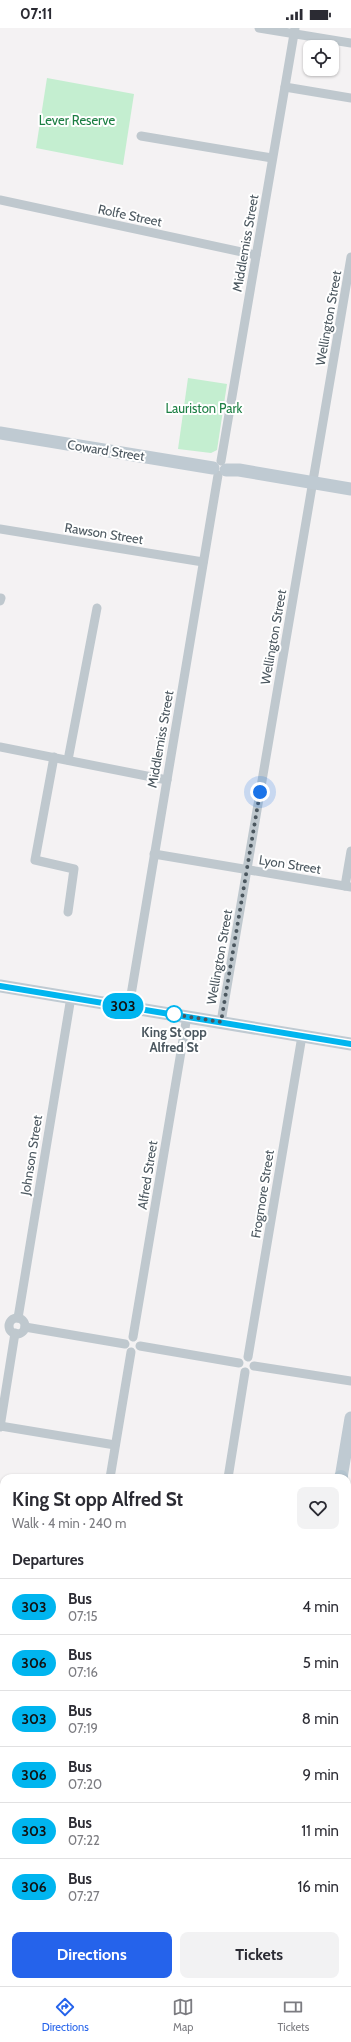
<!DOCTYPE html>
<meta charset="utf-8">
<style>
body{margin:0;font-family:Cabin,sans-serif;background:#f2f2f3;color:#2b2b33;height:100vh;display:flex;flex-direction:column;font-size:15px;white-space:nowrap}
*{box-sizing:border-box;margin:0}
p{font-size:13px;color:#7c7c81}
.icon{flex:none;width:22px;height:22px;fill:none;stroke:currentColor;stroke-width:2;stroke-linecap:round;stroke-linejoin:round}
.map{position:relative;flex:1;overflow:hidden}
.sheet{position:absolute;left:0px;top:1446px;width:351px;height:512px;display:flex;flex-direction:column;background:#fff;border-radius:12px 12px 0 0;box-shadow:0 1px 3px #0004}
.sheet>*{flex:none}
.badge{padding:0 8px;border-radius:13px;font-size:14px;line-height:26px}
.fabs{position:absolute;left:303px;top:12px;display:grid;gap:8px}
.fabs a{display:grid;place-items:center;width:36px;height:36px;border-radius:8px;background:#fff;box-shadow:0 1px 3px #0004;font-size:20px}
.you{position:absolute;width:20px;height:20px;margin:-10px;border:3px solid #fff;border-radius:50%;background:#1a73e8;box-shadow:0 0 0 6px #1a73e833}
.map>.badge{position:absolute;translate:-50% -50%;box-shadow:0 0 0 2px #fff}
h2{padding:0 12px;font-size:15px;line-height:36px}
.round{display:grid;place-items:center;flex:none;width:42px;height:42px;border-radius:8px;background:#f2f2f3}
.overview{display:flex;align-items:center;justify-content:space-between;height:68px;padding:0 12px}
h1{font-size:19px;font-weight:700;line-height:30px}
.cta{display:flex;gap:8px;margin-top:auto;padding:8px 12px}
.cta a{flex:1;height:46px;border-radius:8px;background:#2563eb;color:#fff;font-size:16px;font-weight:700;line-height:46px;text-align:center}
.cta a+a{background:#f2f2f3;color:#2b2b33}
ul{padding:0;list-style:none}
li{display:flex;align-items:center;gap:12px;height:56px;padding:0 12px;border-top:1px solid #e1e1e2}
li div{flex:1}
li b{display:block;font-size:15px}
li em{font-style:normal}
li .badge{min-width:44px;font-weight:700;text-align:center}
.status{display:flex;justify-content:space-between;align-items:center;height:28px;padding:0 20px;background:#fff;direction:ltr}
.status svg{height:11px;fill:currentColor}
.menu{display:flex;justify-content:space-around;align-items:center;height:56px;border-top:1px solid #e1e1e2;background:#fff;font-size:11px;color:#7c7c81}
.menu a{display:grid;justify-items:center;gap:2px}
.menu .active{color:#2563eb}
.map>svg:first-child{display:block}
.green{fill:#c4eed0}
.forest{fill:url(#forest-firs)}
.lines{fill:none;stroke-linecap:round;stroke-linejoin:round}
.stream{stroke:#94dfe9;stroke-width:2.5}
.highway-casing{stroke:#7895a9;stroke-width:18}
.street{stroke:#bfc8ce;stroke-width:9}
.secondary{stroke:#bfcad2;stroke-width:13}
.primary{stroke:#b4c4cf;stroke-width:14}
.highway{stroke:#8da9be;stroke-width:16}
.rail{stroke:#b5b8bc;stroke-width:2.5}
.line-casing{stroke:#fff;stroke-width:9}
.line{stroke:#00b5ef;stroke-width:6}
.walk{stroke:#4b575f;stroke-width:4;stroke-dasharray:0 7.2}
.stop-dot{fill:#fff;stroke:#00b5ef;stroke-width:2}
.labels{text-anchor:middle;dominant-baseline:central;stroke-width:4;stroke-linejoin:round;paint-order:stroke}
.park-label{font-size:13px;fill:#1d7f44;stroke:#fff}
.street-label{font-size:13px;fill:#4b575f;stroke:#fff}
.stop-label{font-size:13px;font-weight:bold;fill:#4b575f;stroke:#fff}
</style>
<div class="status"><b>07:11</b><svg viewBox="0 0 49 12"><path d="M0 12V9h3v3zM5 12V6h3v6zM10 12V3h3v9zM15 12V0h3v12zM26 1h20v11H26zM47 4h2v5h-2z"/></svg></div>
<div class="map">
<svg width="351" height="1958" viewBox="0 0 351 1958">
<defs>
<pattern id="forest-firs" width="22" height="20" patternUnits="userSpaceOnUse"><rect width="22" height="20" fill="#c4eed0"/><path d="M5 1l3.5 6h-7zM16 11l3.5 6h-7z" fill="#aaceb5"/></pattern>
</defs>
<rect width="100%" height="100%" fill="#f4f2f3"/>
<g class="green">
<path d="M47,50L134,66L123,137L36,120Z"/>
<path d="M188,350L227,356L217,422L211,425L178,421Z"/>
<path d="M347,1715H351V1739L347,1740Z"/>
<path d="M351,1928V1958H323L327,1954H347V1933Z"/>
</g>
<g class="forest">
<path d="M351,1756V1781L347,1782V1757Z"/>
<path d="M43,1954H216L221,1958H35Z"/>
</g>
<g class="lines">
<g class="stream">
<path d="M347,1841L351,1840"/>
<path d="M347,1849L351,1856"/>
<path d="M347,1918L351,1915"/>
<path d="M270,1958L289,1954"/>
</g>
<defs>
<g id="highway">
<path d="M347,1793L351,1792"/>
<path d="M347,1810L351,1808"/>
<path d="M0,1940L4,1938"/>
<path d="M0,1953L4,1952"/>
<path d="M13,1958L21,1954"/>
</g>
</defs>
<use href="#highway" class="highway-casing"/>
<g class="street">
<path d="M259,0L351,15"/>
<path d="M285,59L351,70"/>
<path d="M141,108L272,130"/>
<path d="M0,172L256,227"/>
<path d="M221,433L295,0"/>
<path d="M0,501L203,534"/>
<path d="M0,573L1,570"/>
<path d="M0,719L167,752"/>
<path d="M54,729L35,832L74,841L68,884"/>
<path d="M68,732L97,580"/>
<path d="M154,826L351,859"/>
<path d="M345,858L351,823"/>
<path d="M129,979L218,447"/>
<path d="M221,994L351,229"/>
<path d="M18,1290L71,969"/>
<circle cx="17" cy="1298" r="8"/>
<path d="M25,1299L125,1316"/>
<path d="M133,1309L187,988"/>
<path d="M140,1318L239,1335"/>
<path d="M248,1329L302,1008"/>
<path d="M254,1338L351,1353"/>
<path d="M0,1398L115,1417"/>
<path d="M0,1399L15,1305"/>
<path d="M110,1450L131,1324"/>
<path d="M228,1450L245,1344"/>
<path d="M347,1705H351"/>
<path d="M0,1732L4,1707"/>
<path d="M0,1837L4,1834"/>
</g>
<g class="secondary">
<path d="M0,405L213,440"/>
<path d="M226,442H239L351,461"/>
<path d="M0,958L351,1016"/>
<path d="M341,1450L351,1390"/>
</g>
<g class="primary">
<path d="M341,1449V1450"/>
<path d="M347,1475L351,1481"/>
<path d="M347,1492L351,1493"/>
<path d="M347,1508L351,1509"/>
<path d="M0,1538L4,1537"/>
</g>
<use href="#highway" class="highway"/>
<g class="rail">
<path d="M0,1938L4,1939"/>
<path d="M0,1945L4,1946"/>
<path d="M35,1954L54,1958"/>
<path d="M69,1954L96,1958"/>
</g>
</g>
<g class="lines">
<defs>
<path id="line" d="M0,958L351,1016"/>
</defs>
<use href="#line" class="line-casing"/>
<use href="#line" class="line"/>
<path class="walk" d="M174,986H172L221,994L260,764"/>
</g>
<circle class="stop-dot" cx="174" cy="986" r="8"/>
<g class="labels">
<g class="park-label">
<text x="77" y="92">Lever Reserve</text>
<text x="204" y="380">Lauriston Park</text>
</g>
<g class="street-label">
<text transform="translate(130 187) rotate(12)">Rolfe Street</text>
<text transform="translate(245 215) rotate(-80)">Middlemiss Street</text>
<text transform="translate(328 290) rotate(-80)">Wellington Street</text>
<text transform="translate(106 422) rotate(9)">Coward Street</text>
<text transform="translate(104 505) rotate(9)">Rawson Street</text>
<text transform="translate(273 609) rotate(-80)">Wellington Street</text>
<text transform="translate(160 711) rotate(-80)">Middlemiss Street</text>
<text transform="translate(290 836) rotate(9)">Lyon Street</text>
<text transform="translate(219 929) rotate(-80)">Wellington Street</text>
<text transform="translate(31 1127) rotate(-81)">Johnson Street</text>
<text transform="translate(147 1147) rotate(-81)">Alfred Street</text>
<text transform="translate(262 1166) rotate(-81)">Frogmore Street</text>
</g>
<g class="stop-label">
<text x="174" y="1004">King St opp<tspan x="174" dy="15">Alfred St</tspan></text>
</g>
</g>
</svg>
<div class="fabs">
<a><svg class="icon" aria-label="locate" viewBox="0 0 24 24"><circle cx="12" cy="12" r="6"/><path d="M12 2v4M12 18v4M2 12h4M18 12h4"/></svg></a>
</div>
<div class="you" style="left:260px;top:764px"></div>
<b class="badge" style="left:123px;top:978px;background:#00b5ef;color:#111">303</b>
<section class="sheet">
<div class="overview"><div><h1>King St opp Alfred St</h1><p>Walk · 4 min · 240 m</p></div><a class="round"><svg class="icon" aria-label="heart" viewBox="0 0 24 24"><path d="M12 20l-8-8c-3-5 5-10 8-4 3-6 11-1 8 4z"/></svg></a></div>
<h2>Departures</h2>
<ul>
<li><span class="badge" style="background:#00b5ef;color:#111">303</span><div><b>Bus</b><p>07:15</p></div><em>4 min</em></li>
<li><span class="badge" style="background:#00b5ef;color:#111">306</span><div><b>Bus</b><p>07:16</p></div><em>5 min</em></li>
<li><span class="badge" style="background:#00b5ef;color:#111">303</span><div><b>Bus</b><p>07:19</p></div><em>8 min</em></li>
<li><span class="badge" style="background:#00b5ef;color:#111">306</span><div><b>Bus</b><p>07:20</p></div><em>9 min</em></li>
<li><span class="badge" style="background:#00b5ef;color:#111">303</span><div><b>Bus</b><p>07:22</p></div><em>11 min</em></li>
<li><span class="badge" style="background:#00b5ef;color:#111">306</span><div><b>Bus</b><p>07:27</p></div><em>16 min</em></li>
</ul>
<div class="cta"><a>Directions</a><a>Tickets</a></div>
</section>
</div>
<nav class="menu">
<a class="active"><svg class="icon" aria-label="directions" viewBox="0 0 24 24"><path d="M12 3l9 9-9 9-9-9zM9 14v-3h6M13 9l2 2-2 2"/></svg>Directions</a>
<a><svg class="icon" aria-label="map" viewBox="0 0 24 24"><path d="M3 6l6-2 6 2 6-2v14l-6 2-6-2-6 2zM9 4v14M15 6v14"/></svg>Map</a>
<a><svg class="icon" aria-label="tickets" viewBox="0 0 24 24"><path d="M3 7h18v10H3zM15 7v10"/></svg>Tickets</a>
</nav>
